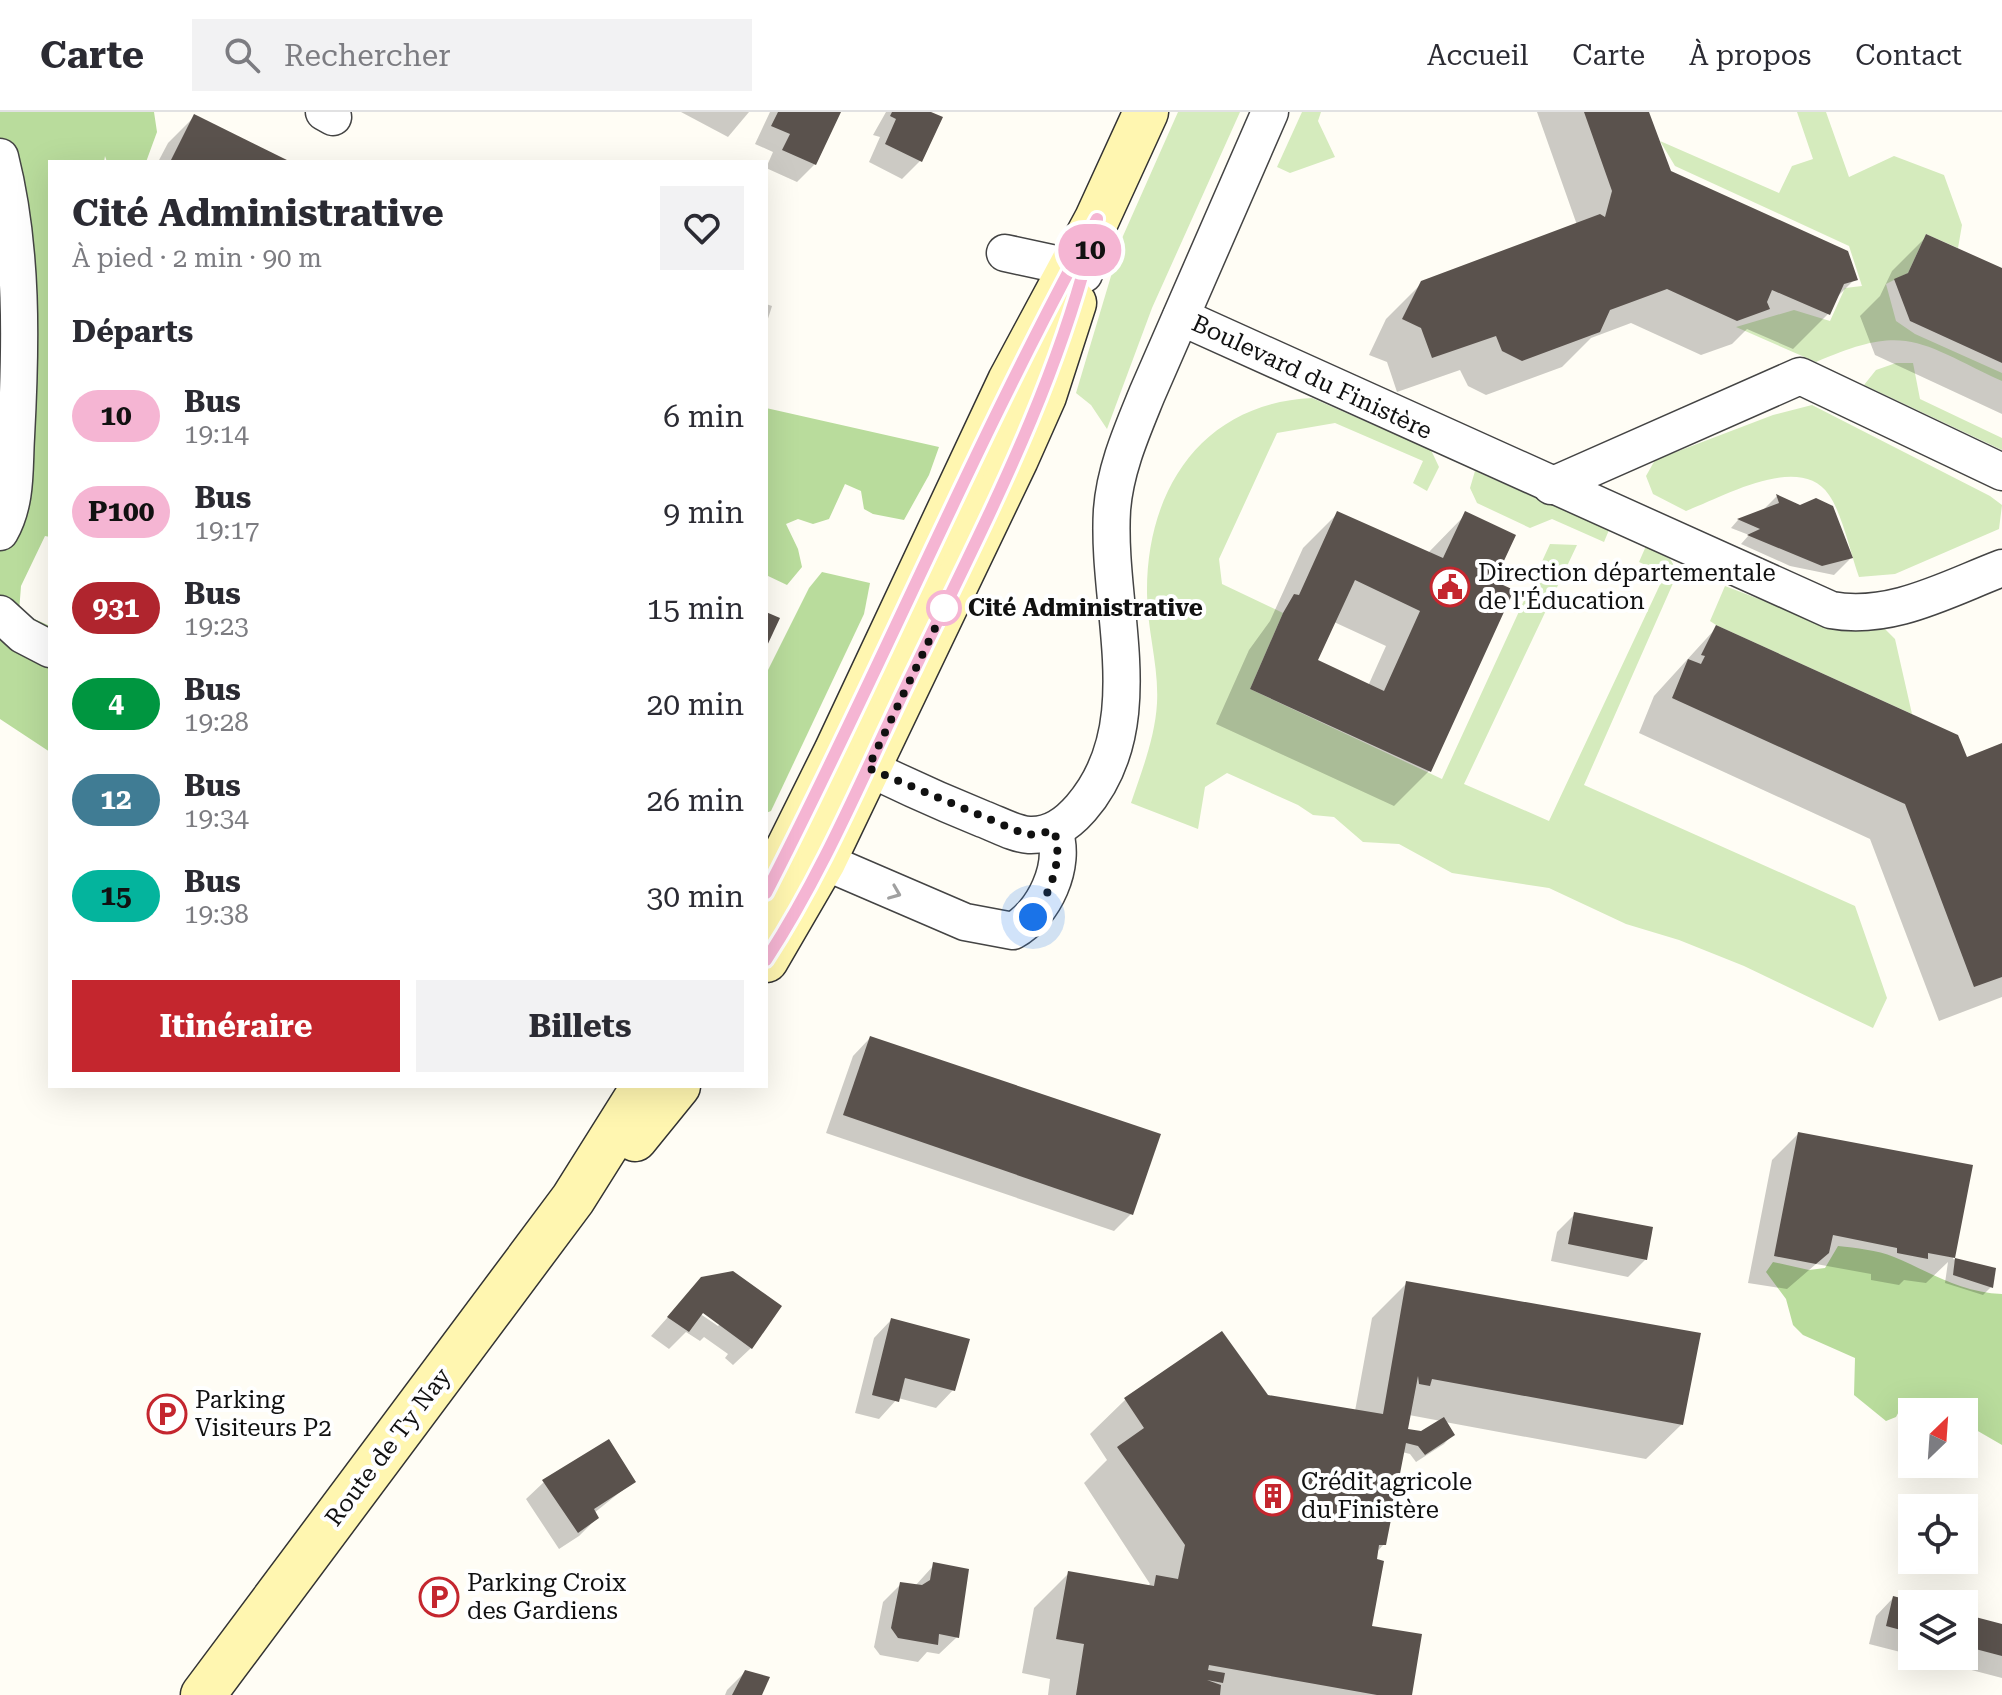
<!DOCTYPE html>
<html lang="fr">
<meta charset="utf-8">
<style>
body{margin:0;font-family:"Roboto Serif",serif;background:#f2f2f3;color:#2b2b33;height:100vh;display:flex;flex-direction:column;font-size:30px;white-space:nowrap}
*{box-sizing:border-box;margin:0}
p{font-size:26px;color:#7c7c81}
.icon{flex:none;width:44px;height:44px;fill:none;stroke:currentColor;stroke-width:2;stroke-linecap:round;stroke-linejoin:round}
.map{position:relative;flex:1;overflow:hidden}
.panel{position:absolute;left:48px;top:48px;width:720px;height:928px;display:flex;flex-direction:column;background:#fff;border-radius:0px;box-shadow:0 8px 32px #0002}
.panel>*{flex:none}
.badge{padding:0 16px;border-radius:26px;font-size:28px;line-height:52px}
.needle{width:52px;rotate:25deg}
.controls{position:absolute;left:1898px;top:1286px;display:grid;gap:16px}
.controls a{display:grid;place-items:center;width:80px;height:80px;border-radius:0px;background:#fff;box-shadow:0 8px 32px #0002;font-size:40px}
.you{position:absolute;width:40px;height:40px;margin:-20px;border:6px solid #fff;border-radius:50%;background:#1a73e8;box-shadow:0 0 0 12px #1a73e833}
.map>.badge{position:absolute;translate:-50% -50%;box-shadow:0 0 0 4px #fff}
h2{padding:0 24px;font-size:30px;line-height:72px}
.round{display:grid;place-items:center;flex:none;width:84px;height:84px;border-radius:0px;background:#f2f2f3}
.head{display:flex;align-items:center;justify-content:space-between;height:136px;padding:0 24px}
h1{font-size:38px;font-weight:700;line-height:60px}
.cta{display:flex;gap:16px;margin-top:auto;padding:16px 24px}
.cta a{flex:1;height:92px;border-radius:0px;background:#c4262e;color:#fff;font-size:32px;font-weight:700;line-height:92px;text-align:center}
.cta a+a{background:#f2f2f3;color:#2b2b33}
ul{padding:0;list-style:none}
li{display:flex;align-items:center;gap:24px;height:96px;padding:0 24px}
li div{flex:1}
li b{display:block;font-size:30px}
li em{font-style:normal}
li .badge{min-width:88px;font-weight:700;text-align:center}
header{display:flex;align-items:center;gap:48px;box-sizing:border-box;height:112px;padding:0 40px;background:#fff;border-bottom:2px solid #e1e1e2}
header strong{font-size:38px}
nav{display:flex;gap:44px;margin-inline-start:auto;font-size:28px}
.search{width:560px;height:72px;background:#f2f2f3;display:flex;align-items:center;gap:20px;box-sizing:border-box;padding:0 28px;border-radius:0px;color:#7c7c81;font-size:30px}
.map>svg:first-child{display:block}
.green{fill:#d5ebbd}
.forest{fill:#b9dc9c}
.shadow{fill:#0003;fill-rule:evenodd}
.building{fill:#5a524d;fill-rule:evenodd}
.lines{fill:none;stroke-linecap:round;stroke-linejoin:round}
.minor-casing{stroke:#444;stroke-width:39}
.secondary-casing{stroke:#333;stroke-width:47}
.minor{stroke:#fff;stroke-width:36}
.secondary{stroke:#fff6b0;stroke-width:44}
.oneway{stroke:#a0a0a0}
.line-casing{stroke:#fff;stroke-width:18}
.line{stroke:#f5b5d3;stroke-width:12}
.walk{stroke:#111;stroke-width:8;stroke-dasharray:0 14.4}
.stop-dot{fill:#fff;stroke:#f5b5d3;stroke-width:4}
.labels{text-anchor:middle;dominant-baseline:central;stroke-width:8;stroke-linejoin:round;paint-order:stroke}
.street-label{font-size:24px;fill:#111;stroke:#fff}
.poi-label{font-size:24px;fill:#111;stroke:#fff;text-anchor:start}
.stop-label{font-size:24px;font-weight:bold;fill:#111;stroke:#fff;text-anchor:start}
</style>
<header>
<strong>Carte</strong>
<div class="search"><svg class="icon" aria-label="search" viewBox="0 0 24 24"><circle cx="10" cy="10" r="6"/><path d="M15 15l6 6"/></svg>Rechercher</div>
<nav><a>Accueil</a><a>Carte</a><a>À propos</a><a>Contact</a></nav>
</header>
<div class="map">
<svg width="2002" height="1583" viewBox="0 0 2002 1583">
<rect width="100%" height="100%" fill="#fffdf5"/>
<g class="green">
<path d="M1178,0H1240L1152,196L1107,317L1091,293L1076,281L1123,124Z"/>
<path d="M1302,0H1321L1318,9L1335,45L1290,61L1277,55Z"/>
<path d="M1797,0H1826L1849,65L1894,44L1944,63L1962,113L1958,136L1926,122L1908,161L1886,172L1896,209L1915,222L2002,261V269C1918,230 1907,210 1816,250L1736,215L1794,198L1830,209L1845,176L1862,174L1849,134L1675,54L1660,29L1779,81L1792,54L1813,47Z"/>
<path d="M1896,251H1913L1920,287L2002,326V338L1864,273L1876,258Z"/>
<path d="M1312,286L1431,338L1439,355L1427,379L1413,371L1423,349L1335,311L1277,321L1219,447L1222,472L1283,501L1250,577L1442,667L1550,432L1577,433L1464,672L1549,709L1665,462L1639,450L1646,434L1670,447L1678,460L1584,673L1855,794L1887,886L1873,916L1744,854L1679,828L1626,812L1549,776L1452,761L1399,732L1363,730L1334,705L1313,703L1298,693L1227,661L1205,675L1198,717L1131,691C1142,658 1155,626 1157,591C1159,554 1147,518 1147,481C1146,377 1203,291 1312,286Z"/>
<path d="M1812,293L1990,384L2002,393L1999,417L1895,462L1859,465C1851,443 1842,401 1829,383C1800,340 1723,385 1686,399L1653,382L1646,364L1655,348L1773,303Z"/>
<path d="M1475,359L1609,418L1604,430L1552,407L1530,416L1477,391L1470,376Z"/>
<path d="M1725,474L1832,515H1883L1895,527L1912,602L1716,513L1710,509Z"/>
</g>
<g class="forest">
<path d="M0,0H154L157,20L146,50H107L105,44L104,50H50V425L45,424L21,474L19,500L50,514V640L0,607Z"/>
<path d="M766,296L939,335L929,363L904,408L873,402L864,397L861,379L845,372L829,407L813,412L798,407L786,412L798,437L802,455L787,473L766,463Z"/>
<path d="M822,460L870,471L864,502L771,699L766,701V562L809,476Z"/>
<path d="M1838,1134C1856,1136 1877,1138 1894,1145C1930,1160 1962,1181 2002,1182V1333L1964,1311V1300H1936L1903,1292L1896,1305L1886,1309L1854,1283L1855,1246L1803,1223L1793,1213L1786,1187L1766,1160L1773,1150L1809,1158L1825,1156Z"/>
</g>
<g class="shadow">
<path d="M681,0H749L728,25Z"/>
<path d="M770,0H839L815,52L797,70L766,56L773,40L755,32Z"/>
<path d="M886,0H927L920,49L902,67L869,50L880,25L873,23Z"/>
<path d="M1537,0H1647L1669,60L1855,167L1835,187L1828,202L1793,237L1747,217L1732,232L1701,243L1631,211L1591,226L1562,255L1486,283L1468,274L1460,258L1397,280L1387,250L1369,243L1386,207L1422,171L1577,113Z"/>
<path d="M194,5L286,50H158L168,31Z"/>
<path d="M1927,124L2002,158V302L1875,243L1860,204L1880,184L1892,159Z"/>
<path d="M766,192L772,194L766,213Z"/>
<path d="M1777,384L1800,395L1851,446L1834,463L1790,454L1741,432L1749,423L1731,416L1738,408L1762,399Z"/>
<path d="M1338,401L1428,441L1466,402L1500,454L1429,659L1394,694L1216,612L1249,538L1270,509L1303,436ZM1334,510L1386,534L1368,574L1316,549Z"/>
<path d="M1716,516L1966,647L2002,634V885L1939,909L1870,727L1639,621L1654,584Z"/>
<path d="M870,926L1131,1102L1114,1119L826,1021L853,944Z"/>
<path d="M1798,1022L1971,1054L1953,1147L1994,1157L1991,1175L1983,1183L1945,1171L1948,1150L1926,1171L1904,1168L1899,1173L1871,1168V1162L1816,1152L1787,1177L1748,1171L1772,1048Z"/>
<path d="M1575,1102L1646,1147L1628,1165L1551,1149L1557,1120Z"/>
<path d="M733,1161L779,1194L751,1236L733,1253L725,1246L728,1242L704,1225L700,1229L686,1220L669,1237L651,1224L702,1167ZM696,1194L721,1211L718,1214L693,1197Z"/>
<path d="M1407,1171L1682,1312L1646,1347L1445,1310L1452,1323L1444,1332L1416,1350L1410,1342L1402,1340L1384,1432L1376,1441L1370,1516L1410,1583H1048L1050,1567L1022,1561L1034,1496L1069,1461L1147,1475L1150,1472L1084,1371L1107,1348L1090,1322L1125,1288L1267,1285L1355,1299L1372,1206ZM1409,1303L1441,1309L1421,1322L1405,1323Z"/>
<path d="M891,1208L953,1278L936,1296L898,1286L879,1307L855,1301L874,1226Z"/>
<path d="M634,1369L594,1401L597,1406L579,1424L559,1437L526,1387L544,1370Z"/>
<path d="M934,1453L957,1525L939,1542L927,1540L918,1550L880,1543L874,1535L883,1490L901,1472L915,1474Z"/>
<path d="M1893,1486L1916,1492H1912V1543L1869,1532L1876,1504Z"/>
<path d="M1964,1504L2002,1514V1566L1918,1544H1964Z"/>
<path d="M745,1560L759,1583H725L727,1578Z"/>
</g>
<g class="building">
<path d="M778,0H841L816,53L782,38L790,22L771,14Z"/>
<path d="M892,0H931L943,5L922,50L885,32L896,7L890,4Z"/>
<path d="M1584,0H1649L1671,59L1848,139L1858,168L1844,172L1830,203L1772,178L1767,190L1770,197L1737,209L1667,177L1610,198L1600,220L1522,249L1502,239L1496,224L1432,246L1421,216L1402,207L1421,169L1600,102L1605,105L1612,79Z"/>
<path d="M194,2L291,50H170Z"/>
<path d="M1926,122L2002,156V251L1910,209L1894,167L1908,161Z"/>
<path d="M1776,382L1800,393L1816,386L1833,394L1853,446L1822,454L1747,423L1760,417L1737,407L1779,391Z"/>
<path d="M1337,399L1443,446L1465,399L1516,423L1502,453L1511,457L1503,473L1514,478L1431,660L1250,577L1283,501L1294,482L1299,483ZM1355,468L1420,499L1384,579L1318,548Z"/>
<path d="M766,500L780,506L766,536Z"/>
<path d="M1716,513L1958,623L1967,645L2002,631V865L1974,875L1905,692L1672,586L1688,547L1701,552L1705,544L1701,543Z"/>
<path d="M870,924L1161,1022L1133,1103L843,1003Z"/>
<path d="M1798,1020L1973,1053L1955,1146L1928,1141V1147L1897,1141V1136L1833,1123L1829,1141L1816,1152L1774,1144Z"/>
<path d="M1574,1100L1653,1115L1647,1148L1568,1132Z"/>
<path d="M1955,1146L1996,1156L1993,1176L1953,1163Z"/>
<path d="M733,1159L782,1194L752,1237L703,1201L689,1220L667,1205L701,1165Z"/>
<path d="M1406,1169L1701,1221L1683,1313L1432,1267L1430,1274L1419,1272L1418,1264L1408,1317L1421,1319L1444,1305L1455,1323L1425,1343L1418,1334L1406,1331L1386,1433H1379L1377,1447L1384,1449L1372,1514L1422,1522L1412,1583H1377L1209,1553L1208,1558L1225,1561L1223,1571L1207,1568L1221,1573L1220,1583H1076L1084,1532L1056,1527L1068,1459L1154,1474L1156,1463L1178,1467L1185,1433L1117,1335L1144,1316L1124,1286L1222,1219L1268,1283L1383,1302Z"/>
<path d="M891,1206L970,1227L955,1279L905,1266L899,1290L872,1283Z"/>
<path d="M609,1327L636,1370L594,1397L599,1406L578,1421L542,1368Z"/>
<path d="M933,1450L969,1457L959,1526L939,1522L938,1533L898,1526L891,1516L900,1470L922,1473L930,1468Z"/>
<path d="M1893,1484L1920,1491L1912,1492V1521L1886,1514Z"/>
<path d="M1964,1502L2002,1512V1544L1964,1534Z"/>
<path d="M745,1558L770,1565L762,1583H732Z"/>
</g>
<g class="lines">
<defs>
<g id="minor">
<path d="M324,0L333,5"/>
<path d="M0,45C23,136 21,232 16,325C14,358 17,390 0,420"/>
<path d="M1005,141L1070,155L1084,162"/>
<path d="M1181,205L1831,498C1891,509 1947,477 2002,456"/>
<path d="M1551,374L1800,264L2002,360"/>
<path d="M0,502L23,523L50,537"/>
<path d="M845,644C890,667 936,688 983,707C997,712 1014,722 1029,723C1051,724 1067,712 1081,696C1153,613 1106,497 1112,398C1115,357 1132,319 1147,282L1270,0"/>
<path d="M800,739L965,810L1013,819C1044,802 1067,753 1054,719"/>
</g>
<g id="secondary">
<path d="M766,781L836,640L1010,269L1097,107L1146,0"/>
<path d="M766,848L823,750L1016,347L1044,284L1074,191"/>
<path d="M635,1027L678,974"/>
<path d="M203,1583L573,1087L644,974"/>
</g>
</defs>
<use href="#minor" class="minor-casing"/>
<use href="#secondary" class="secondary-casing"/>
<use href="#minor" class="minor"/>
<use href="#secondary" class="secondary"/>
</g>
<defs><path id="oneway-chevron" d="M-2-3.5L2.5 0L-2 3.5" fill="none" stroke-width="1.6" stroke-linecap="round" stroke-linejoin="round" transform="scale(2)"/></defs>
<use class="oneway" href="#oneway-chevron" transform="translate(895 781) rotate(22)"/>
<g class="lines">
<defs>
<path id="line" d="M766,781C881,558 976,327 1097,107C1059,271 987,406 915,556C867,654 826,756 766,848"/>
</defs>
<use href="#line" class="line-casing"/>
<use href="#line" class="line"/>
<path class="walk" d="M944,496L949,487L868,656L1027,723L1054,719C1064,746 1050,782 1033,805"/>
</g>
<defs>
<symbol id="civic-ring" viewBox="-11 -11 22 22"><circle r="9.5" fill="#fff" stroke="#c4262e" stroke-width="1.5"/><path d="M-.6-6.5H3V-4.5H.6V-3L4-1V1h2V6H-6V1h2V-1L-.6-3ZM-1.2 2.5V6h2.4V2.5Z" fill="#c4262e"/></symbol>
<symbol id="parking-ring" viewBox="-11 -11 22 22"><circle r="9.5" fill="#fff" stroke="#c4262e" stroke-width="1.5"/><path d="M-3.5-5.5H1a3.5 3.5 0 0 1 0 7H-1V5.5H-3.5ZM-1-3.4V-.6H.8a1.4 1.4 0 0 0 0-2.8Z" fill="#c4262e"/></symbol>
<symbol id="building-ring" viewBox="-11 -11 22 22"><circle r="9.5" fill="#fff" stroke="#c4262e" stroke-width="1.5"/><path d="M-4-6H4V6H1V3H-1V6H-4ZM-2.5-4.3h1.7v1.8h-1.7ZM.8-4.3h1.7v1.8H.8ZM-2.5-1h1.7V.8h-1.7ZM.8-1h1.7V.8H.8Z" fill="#c4262e"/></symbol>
</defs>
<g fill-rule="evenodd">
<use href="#civic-ring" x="1428" y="453" width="44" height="44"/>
<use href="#parking-ring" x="145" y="1280" width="44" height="44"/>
<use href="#building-ring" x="1251" y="1362" width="44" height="44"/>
<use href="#parking-ring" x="417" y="1463" width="44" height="44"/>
</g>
<circle class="stop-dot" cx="944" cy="496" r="16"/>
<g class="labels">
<g class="street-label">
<text transform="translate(1312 265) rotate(25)">Boulevard du Finistère</text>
<text transform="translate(388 1335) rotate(-53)">Route de Ty Nay</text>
</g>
<g class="poi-label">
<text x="1478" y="461">Direction départementale<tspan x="1478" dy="28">de l'Éducation</tspan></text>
<text x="195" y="1288">Parking<tspan x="195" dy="28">Visiteurs P2</tspan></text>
<text x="1301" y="1370">Crédit agricole<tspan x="1301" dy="28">du Finistère</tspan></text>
<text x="467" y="1471">Parking Croix<tspan x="467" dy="28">des Gardiens</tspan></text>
</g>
<g class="stop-label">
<text x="968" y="496">Cité Administrative</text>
</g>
</g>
</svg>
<div class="controls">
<a><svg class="needle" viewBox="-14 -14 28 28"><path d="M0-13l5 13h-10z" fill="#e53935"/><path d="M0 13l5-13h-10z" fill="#7c7c81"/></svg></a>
<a><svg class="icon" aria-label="locate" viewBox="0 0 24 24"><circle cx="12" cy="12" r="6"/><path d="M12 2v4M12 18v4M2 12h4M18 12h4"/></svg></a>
<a><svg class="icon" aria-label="layers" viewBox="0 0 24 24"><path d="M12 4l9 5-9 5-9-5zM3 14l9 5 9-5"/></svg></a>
</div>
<div class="you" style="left:1033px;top:805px"></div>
<b class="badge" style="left:1090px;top:138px;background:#f5b5d3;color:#111">10</b>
<section class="panel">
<div class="head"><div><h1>Cité Administrative</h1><p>À pied · 2 min · 90 m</p></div><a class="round"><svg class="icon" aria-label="heart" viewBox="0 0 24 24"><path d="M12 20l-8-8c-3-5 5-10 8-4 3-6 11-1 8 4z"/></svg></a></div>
<h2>Départs</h2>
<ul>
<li><span class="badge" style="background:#f5b5d3;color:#111">10</span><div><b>Bus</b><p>19:14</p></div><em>6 min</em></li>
<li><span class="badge" style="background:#f5b5d3;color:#111">P100</span><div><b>Bus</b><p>19:17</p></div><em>9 min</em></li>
<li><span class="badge" style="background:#b0252e;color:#fff">931</span><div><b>Bus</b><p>19:23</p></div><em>15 min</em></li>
<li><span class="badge" style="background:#009640;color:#fff">4</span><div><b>Bus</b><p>19:28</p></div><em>20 min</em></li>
<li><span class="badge" style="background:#407c94;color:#fff">12</span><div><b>Bus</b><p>19:34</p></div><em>26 min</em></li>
<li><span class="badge" style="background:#04b49d;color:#111">15</span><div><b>Bus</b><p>19:38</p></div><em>30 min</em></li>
</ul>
<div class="cta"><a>Itinéraire</a><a>Billets</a></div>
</section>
</div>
